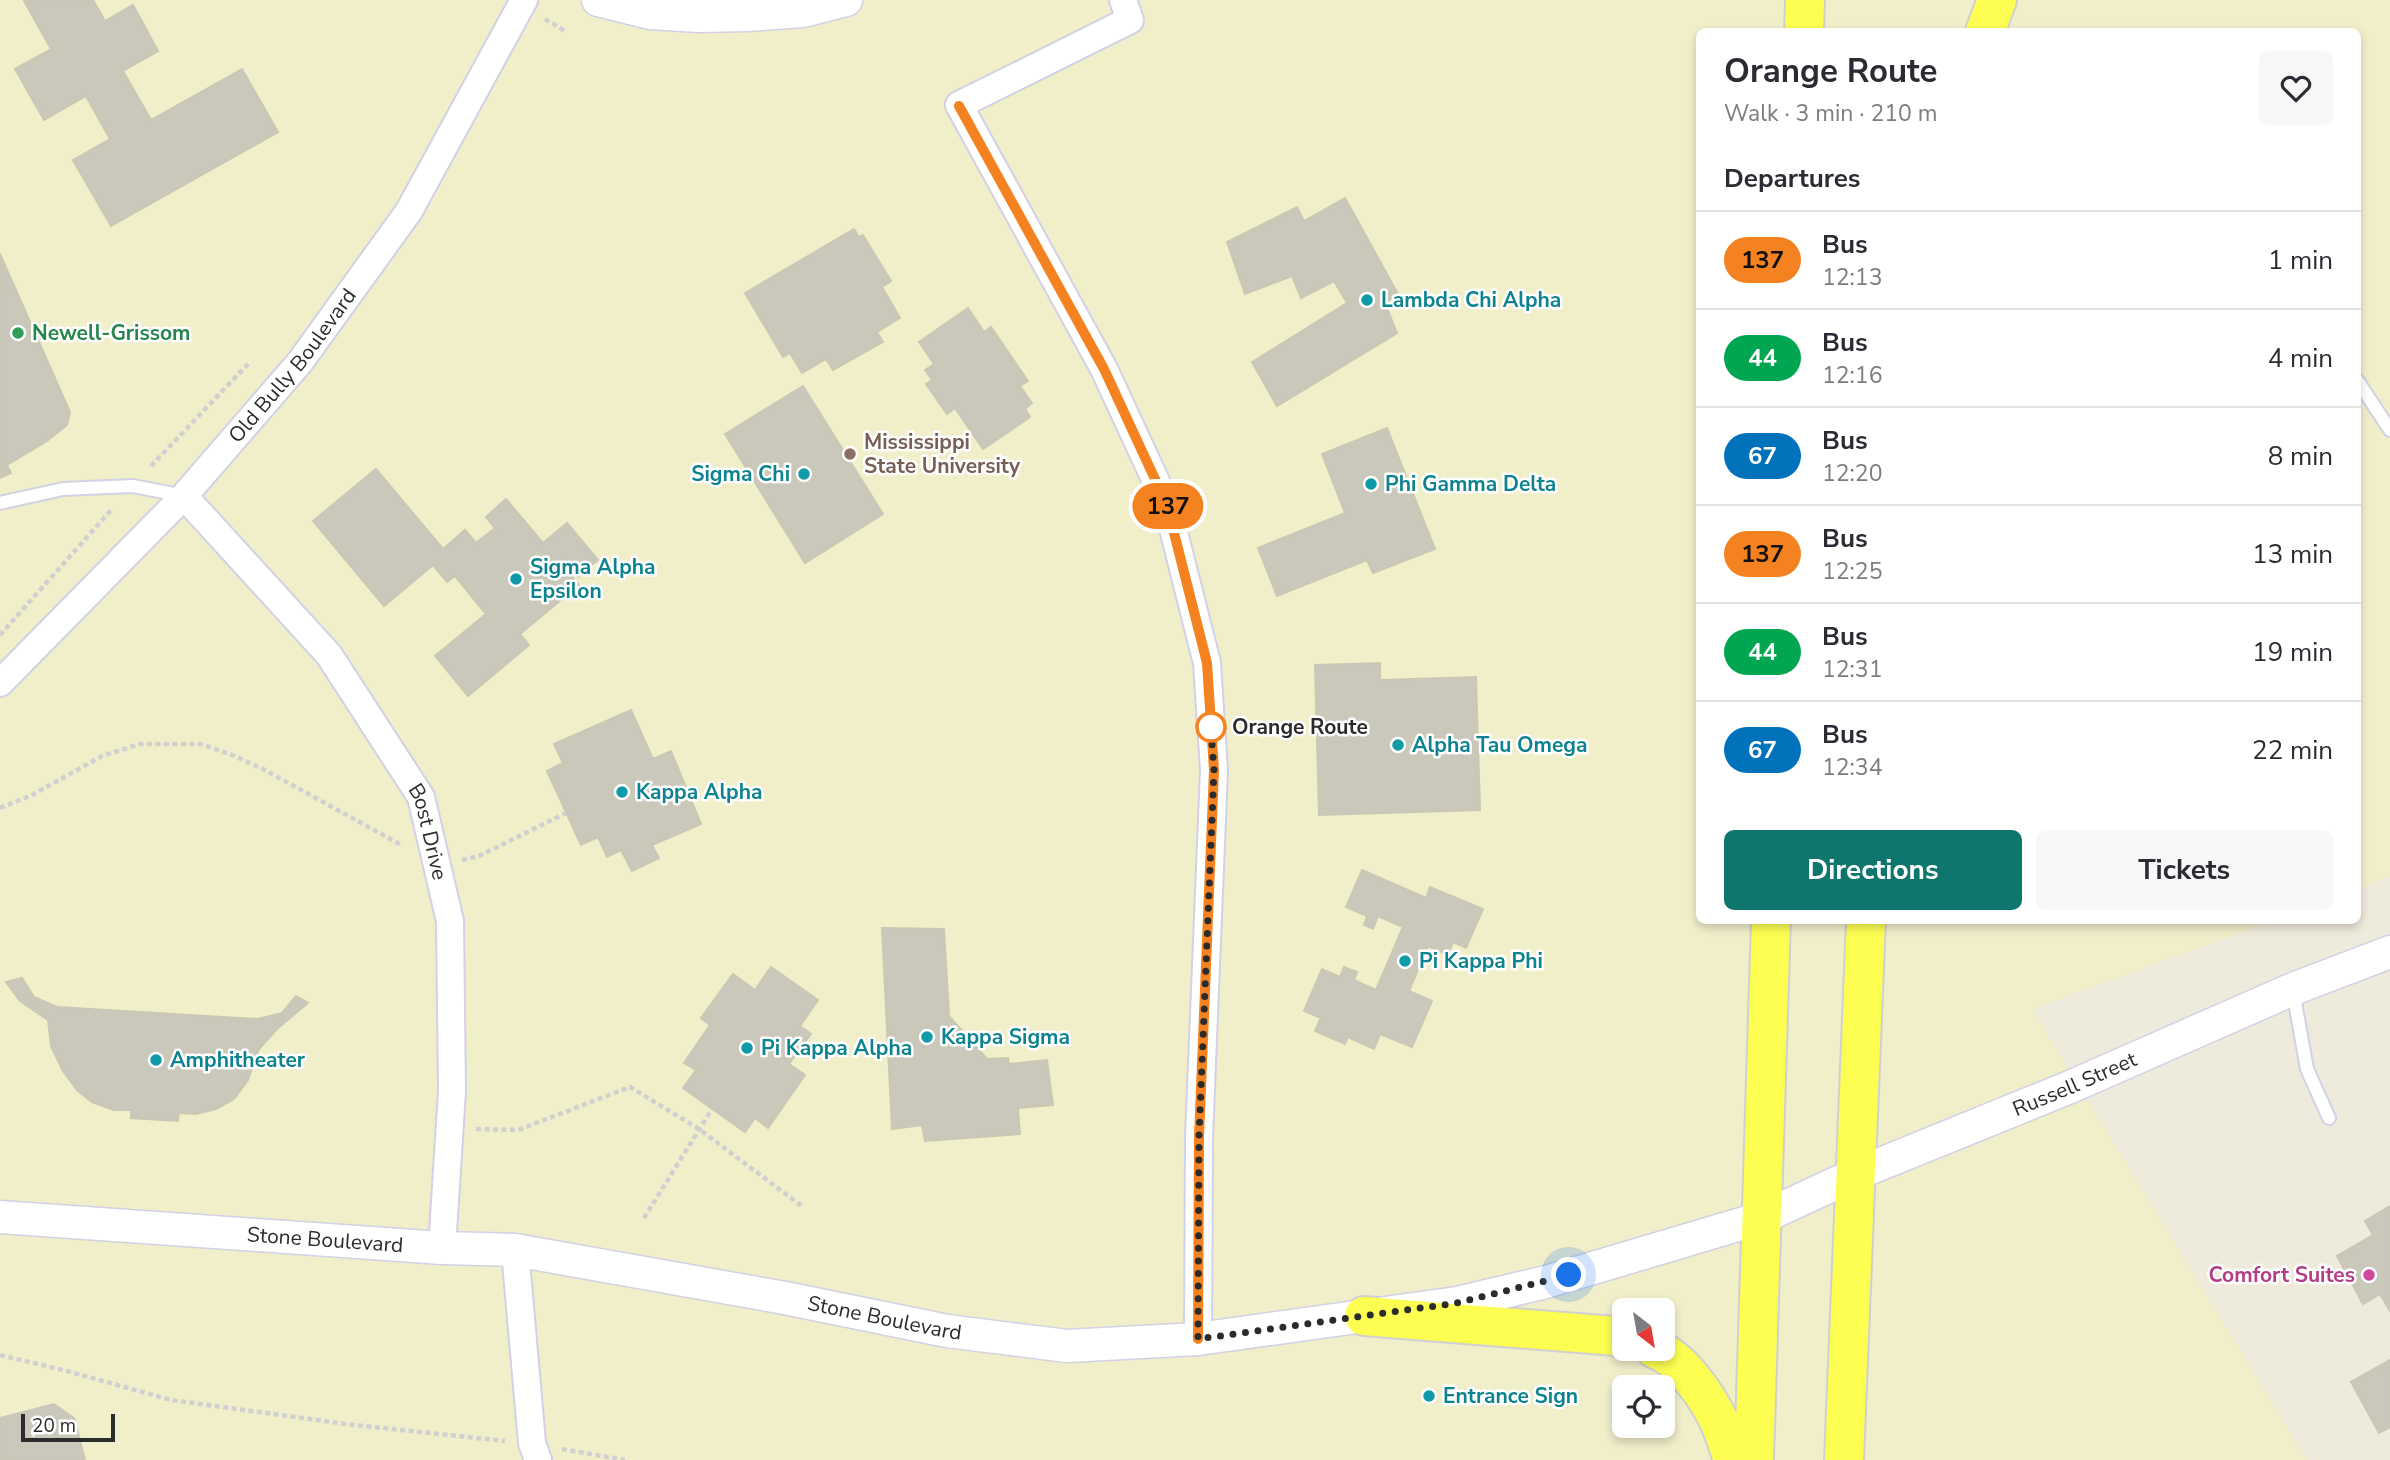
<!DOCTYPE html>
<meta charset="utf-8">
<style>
body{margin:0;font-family:"Nunito Sans",sans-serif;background:#f7f7f7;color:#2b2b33;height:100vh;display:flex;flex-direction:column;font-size:26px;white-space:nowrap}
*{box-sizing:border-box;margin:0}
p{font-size:23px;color:#7c7c81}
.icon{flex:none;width:38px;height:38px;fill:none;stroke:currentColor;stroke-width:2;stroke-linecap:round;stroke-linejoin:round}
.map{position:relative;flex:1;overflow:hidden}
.drawer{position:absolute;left:1696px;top:28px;width:665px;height:896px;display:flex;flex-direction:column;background:#fff;border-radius:10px;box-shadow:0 4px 10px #0003}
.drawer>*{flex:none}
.badge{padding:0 14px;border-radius:23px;font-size:24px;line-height:46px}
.needle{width:46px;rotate:149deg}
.fabs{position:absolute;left:1612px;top:1298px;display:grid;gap:14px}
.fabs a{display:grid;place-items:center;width:63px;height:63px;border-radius:10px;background:#fff;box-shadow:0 4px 10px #0003;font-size:35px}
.scale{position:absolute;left:21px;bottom:18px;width:94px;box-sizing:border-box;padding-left:7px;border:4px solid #2b2b2b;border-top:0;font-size:19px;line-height:24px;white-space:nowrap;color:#2b2b2b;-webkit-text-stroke:5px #fff;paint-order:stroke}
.you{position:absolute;width:35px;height:35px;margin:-18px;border:5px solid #fff;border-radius:50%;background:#1a73e8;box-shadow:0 0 0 10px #1a73e833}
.map>.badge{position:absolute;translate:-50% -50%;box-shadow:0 0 0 4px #fff}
h2{padding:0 28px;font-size:26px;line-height:63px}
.round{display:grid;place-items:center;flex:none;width:74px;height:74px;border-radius:10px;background:#f7f7f7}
.overview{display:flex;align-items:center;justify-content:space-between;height:119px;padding:0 28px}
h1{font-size:33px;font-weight:700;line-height:52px}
.cta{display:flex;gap:14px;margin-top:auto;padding:14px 28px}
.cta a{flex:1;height:80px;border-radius:10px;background:#0f766e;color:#fff;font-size:28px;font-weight:700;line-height:80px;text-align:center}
.cta a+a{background:#f7f7f7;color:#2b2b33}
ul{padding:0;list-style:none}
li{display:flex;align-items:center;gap:21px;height:98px;padding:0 28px;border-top:2px solid #e1e1e2}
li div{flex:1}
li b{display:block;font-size:26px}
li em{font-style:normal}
li .badge{min-width:77px;font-weight:700;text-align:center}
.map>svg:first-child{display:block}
.education{fill:#f1eeca;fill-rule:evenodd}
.building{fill:#c9c8bb;stroke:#cac8b5;stroke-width:2}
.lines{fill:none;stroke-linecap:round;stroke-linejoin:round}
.service-casing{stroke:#d2d1e5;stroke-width:16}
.minor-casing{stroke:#d2d1e5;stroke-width:30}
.tertiary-casing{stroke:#d2d1e5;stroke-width:35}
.primary-casing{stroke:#d0d0d0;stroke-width:42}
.path{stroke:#d0d0d0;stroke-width:4.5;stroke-dasharray:5 3.5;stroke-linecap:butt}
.service{stroke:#fff;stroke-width:12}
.minor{stroke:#fff;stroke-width:26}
.tertiary{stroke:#fff;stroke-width:32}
.primary{stroke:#fcfe52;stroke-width:38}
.line-casing{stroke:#fff;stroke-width:16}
.line{stroke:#f58220;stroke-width:10}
.walk{stroke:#2b2b2b;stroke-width:7;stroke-dasharray:0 12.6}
.culture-dot{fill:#0f9aa8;stroke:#fff;stroke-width:2.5}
.leisure-dot{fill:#2e9e5b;stroke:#fff;stroke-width:2.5}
.education-dot{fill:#8d6e63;stroke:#fff;stroke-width:2.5}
.stop-dot{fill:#fff;stroke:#f58220;stroke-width:3.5}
.hotel-dot{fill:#d1479c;stroke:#fff;stroke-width:2.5}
.labels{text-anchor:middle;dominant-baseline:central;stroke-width:5;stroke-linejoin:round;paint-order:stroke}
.culture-label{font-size:21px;font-weight:bold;fill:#0d838f;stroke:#fff;text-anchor:start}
.leisure-label{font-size:21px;font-weight:bold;fill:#27864d;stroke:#fff;text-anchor:start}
.street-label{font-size:21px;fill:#2b2b2b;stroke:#fff}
.education-label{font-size:21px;font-weight:bold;fill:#785e54;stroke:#fff;text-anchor:start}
.stop-label{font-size:21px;font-weight:bold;fill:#2b2b2b;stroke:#fff;text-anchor:start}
.hotel-label{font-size:21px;font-weight:bold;fill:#b23c85;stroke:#fff;text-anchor:end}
</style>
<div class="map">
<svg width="2390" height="1460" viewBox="0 0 2390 1460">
<rect width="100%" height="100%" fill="#eeebdc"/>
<path class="education" d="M0,0H2390V877L2357,889V32H1699V920L2272,921L2032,1009L2307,1460H0ZM1624,1311H1662V1349H1624ZM1624,1388H1662V1426H1624Z"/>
<g class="building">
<path d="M26,0H93L105,21L133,5L158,51L123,71L151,120L242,69L278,132L111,226L73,160L110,139L86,96L44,120L15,69L51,49L24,1Z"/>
<path d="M1345,198L1398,294L1385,303L1397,333L1277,406L1252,362L1347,303L1334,281L1301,298L1292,276L1245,294L1227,242L1297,207L1304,221Z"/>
<path d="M854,229L859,237L863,235L891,281L882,287L900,318L877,332L883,342L833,370L826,359L802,373L790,353L783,357L745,293Z"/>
<path d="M0,254L70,412L67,425L47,441L7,465L11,473L0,478Z"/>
<path d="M968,308L984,332L991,327L1028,381L1020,386L1032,403L1025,409L1030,417L983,449L955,408L947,414L926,384L932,380L925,370L934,364L919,342Z"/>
<path d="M803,386L883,514L805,563L725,434Z"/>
<path d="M1387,428L1435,549L1373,573L1367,560L1277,596L1258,548L1345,513L1322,454Z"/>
<path d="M376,469L443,549L465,530L476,543L495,528L486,517L506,499L543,543L567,523L598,560L578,577L564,560L561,563L579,585L520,634L529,645L468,696L435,656L486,614L455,576L447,582L433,565L384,606L313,521Z"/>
<path d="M1380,663V680L1476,677L1480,810L1319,815L1315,665Z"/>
<path d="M631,710L653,759L671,751L701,824L652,845L659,858L632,871L621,850L607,857L598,837L581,845L547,771L563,763L554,744Z"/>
<path d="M1362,870L1426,898L1430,887L1483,909L1466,948L1453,942L1448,955L1428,946L1409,991L1432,1001L1412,1047L1380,1034L1374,1049L1348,1037L1345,1044L1315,1031L1321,1018L1304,1011L1322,969L1340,977L1344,967L1357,972L1354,980L1376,990L1403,927L1378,916L1373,929L1364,925L1367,916L1346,907Z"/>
<path d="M882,928L944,929L949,1016L987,1059L1008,1058L1009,1064L1047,1060L1053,1105L1018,1108L1020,1134L925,1141L922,1125L892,1129Z"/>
<path d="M771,967L818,1000L800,1026L811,1034L789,1064L805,1075L768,1128L755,1118L745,1132L683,1088L696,1070L684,1063L710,1025L701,1018L733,974L755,990Z"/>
<path d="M22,978L34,997L57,1007L258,1019L282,1013L296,996L308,1003L278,1028L259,1049L248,1080L234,1099L216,1109L196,1114L179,1113L178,1121L131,1118V1110H114L92,1102L77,1090L63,1071L51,1046L48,1020L20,1001L6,982Z"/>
<path d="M2390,1206V1311L2380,1294L2363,1304L2337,1256L2373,1235L2365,1221Z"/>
<path d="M2390,1360V1427L2379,1433L2351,1382Z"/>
<path d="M54,1404L74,1418L85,1460H0V1418Z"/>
</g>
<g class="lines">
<defs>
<g id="service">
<path d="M2357,380L2390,430"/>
<path d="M0,503L63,489L133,486L184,496"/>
<path d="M2293,991L2307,1069L2329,1118"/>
</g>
<g id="minor">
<path d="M1123,0L1130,20L959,105L1104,369L1167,505L1207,663L1214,770L1199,1137L1198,1339"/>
<path id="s1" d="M184,496L329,655L421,797L450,921L452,1091L442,1248"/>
<path id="s2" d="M0,683L184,496L300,362L409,211L524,0"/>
<path d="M515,1250L532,1443L538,1460"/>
</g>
<g id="tertiary">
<path d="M598,0L650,13L699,16L747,15L803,11L846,0"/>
<path id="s3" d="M0,1217L442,1248L515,1250L785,1298L947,1331L1067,1346L1198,1339L1457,1303L1546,1282L1761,1218L1856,1174L2070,1087L2293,989L2390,952"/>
</g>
<g id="primary">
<path d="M1804,32L1805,0"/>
<path d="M1985,32L1997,0"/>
<path d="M1364,1316L1616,1336L1624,1339"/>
<path d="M1655,1349C1682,1358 1708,1398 1720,1423C1725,1435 1729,1448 1733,1460"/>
<path d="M1754,1460L1771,920"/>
<path d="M1844,1460L1866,920"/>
</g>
</defs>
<use href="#service" class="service-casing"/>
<use href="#minor" class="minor-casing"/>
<use href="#tertiary" class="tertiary-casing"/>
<use href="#primary" class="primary-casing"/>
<g class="path">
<path d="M545,19L565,31"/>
<path d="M151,466L249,363"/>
<path d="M0,635L112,509"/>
<path d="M0,808L32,795L102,756L140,744H201L232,755L263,769L403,846"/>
<path d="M462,860L479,856L566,813"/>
<path d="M476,1129L518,1130L630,1087L699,1129L803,1207"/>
<path d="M644,1218L712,1109"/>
<path d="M0,1355L67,1371L171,1400L354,1425L505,1441"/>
<path d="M562,1449L625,1460"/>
</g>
<use href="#service" class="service"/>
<use href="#minor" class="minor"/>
<use href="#tertiary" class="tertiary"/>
<use href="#primary" class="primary"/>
</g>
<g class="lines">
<defs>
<path id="line" d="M959,106L1104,369L1167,505L1207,663L1214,770L1199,1137L1198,1339"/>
</defs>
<use href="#line" class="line-casing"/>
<use href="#line" class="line"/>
<path class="walk" d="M1211,727L1210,717L1214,770L1199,1137L1198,1339L1457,1303L1569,1275"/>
</g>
<g class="culture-dot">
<circle cx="1367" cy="300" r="7"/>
<circle cx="804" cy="474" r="7"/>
<circle cx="1371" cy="484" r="7"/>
<circle cx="516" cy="579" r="7"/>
<circle cx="1398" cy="745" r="7"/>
<circle cx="622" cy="792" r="7"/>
<circle cx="1405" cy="961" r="7"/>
<circle cx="927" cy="1037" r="7"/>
<circle cx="747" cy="1048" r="7"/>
<circle cx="156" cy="1060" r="7"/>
<circle cx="1429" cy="1396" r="7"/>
</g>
<circle class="leisure-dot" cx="18" cy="333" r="7"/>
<circle class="education-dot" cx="850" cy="454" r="7"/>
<circle class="stop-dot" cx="1211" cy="727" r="14"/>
<circle class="hotel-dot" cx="2369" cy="1275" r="7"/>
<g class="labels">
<g class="culture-label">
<text x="1381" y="300">Lambda Chi Alpha</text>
<text x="790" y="474" text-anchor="end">Sigma Chi</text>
<text x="1385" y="484">Phi Gamma Delta</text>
<text x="530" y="567">Sigma Alpha<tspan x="530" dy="24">Epsilon</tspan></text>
<text x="1412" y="745">Alpha Tau Omega</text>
<text x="636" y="792">Kappa Alpha</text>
<text x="1419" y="961">Pi Kappa Phi</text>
<text x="941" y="1037">Kappa Sigma</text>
<text x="761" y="1048">Pi Kappa Alpha</text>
<text x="170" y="1060">Amphitheater</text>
<text x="1443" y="1396">Entrance Sign</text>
</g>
<g class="leisure-label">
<text x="32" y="333">Newell-Grissom</text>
</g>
<g class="street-label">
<text stroke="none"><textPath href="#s2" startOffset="432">Old Bully Boulevard</textPath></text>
<text stroke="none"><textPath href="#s1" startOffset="420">Bost Drive</textPath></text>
<text stroke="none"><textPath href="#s3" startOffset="2126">Russell Street</textPath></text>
<text stroke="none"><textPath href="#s3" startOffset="326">Stone Boulevard</textPath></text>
<text stroke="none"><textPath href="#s3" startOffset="892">Stone Boulevard</textPath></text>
</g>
<g class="education-label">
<text x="864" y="442">Mississippi<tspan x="864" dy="24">State University</tspan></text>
</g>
<g class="stop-label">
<text x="1232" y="727">Orange Route</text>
</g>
<g class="hotel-label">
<text x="2355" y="1275">Comfort Suites</text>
</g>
</g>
</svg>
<div class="fabs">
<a><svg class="needle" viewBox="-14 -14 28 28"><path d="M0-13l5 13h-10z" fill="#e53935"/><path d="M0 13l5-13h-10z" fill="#7c7c81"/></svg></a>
<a><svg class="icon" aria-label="locate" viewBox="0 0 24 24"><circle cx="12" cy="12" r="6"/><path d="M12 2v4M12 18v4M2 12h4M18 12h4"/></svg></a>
</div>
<div class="scale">20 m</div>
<div class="you" style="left:1569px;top:1275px"></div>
<b class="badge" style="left:1168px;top:506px;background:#f58220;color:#111">137</b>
<section class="drawer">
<div class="overview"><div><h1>Orange Route</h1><p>Walk · 3 min · 210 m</p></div><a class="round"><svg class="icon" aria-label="heart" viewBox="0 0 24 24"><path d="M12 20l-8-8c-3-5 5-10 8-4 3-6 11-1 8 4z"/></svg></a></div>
<h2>Departures</h2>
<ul>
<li><span class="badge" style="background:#f58220;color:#111">137</span><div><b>Bus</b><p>12:13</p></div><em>1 min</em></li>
<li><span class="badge" style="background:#00a651;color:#fff">44</span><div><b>Bus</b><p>12:16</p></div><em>4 min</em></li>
<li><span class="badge" style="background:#0072bc;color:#fff">67</span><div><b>Bus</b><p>12:20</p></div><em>8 min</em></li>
<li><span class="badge" style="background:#f58220;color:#111">137</span><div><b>Bus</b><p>12:25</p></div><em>13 min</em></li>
<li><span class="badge" style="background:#00a651;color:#fff">44</span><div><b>Bus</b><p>12:31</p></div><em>19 min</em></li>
<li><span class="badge" style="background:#0072bc;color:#fff">67</span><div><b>Bus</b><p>12:34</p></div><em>22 min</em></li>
</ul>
<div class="cta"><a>Directions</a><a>Tickets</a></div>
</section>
</div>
